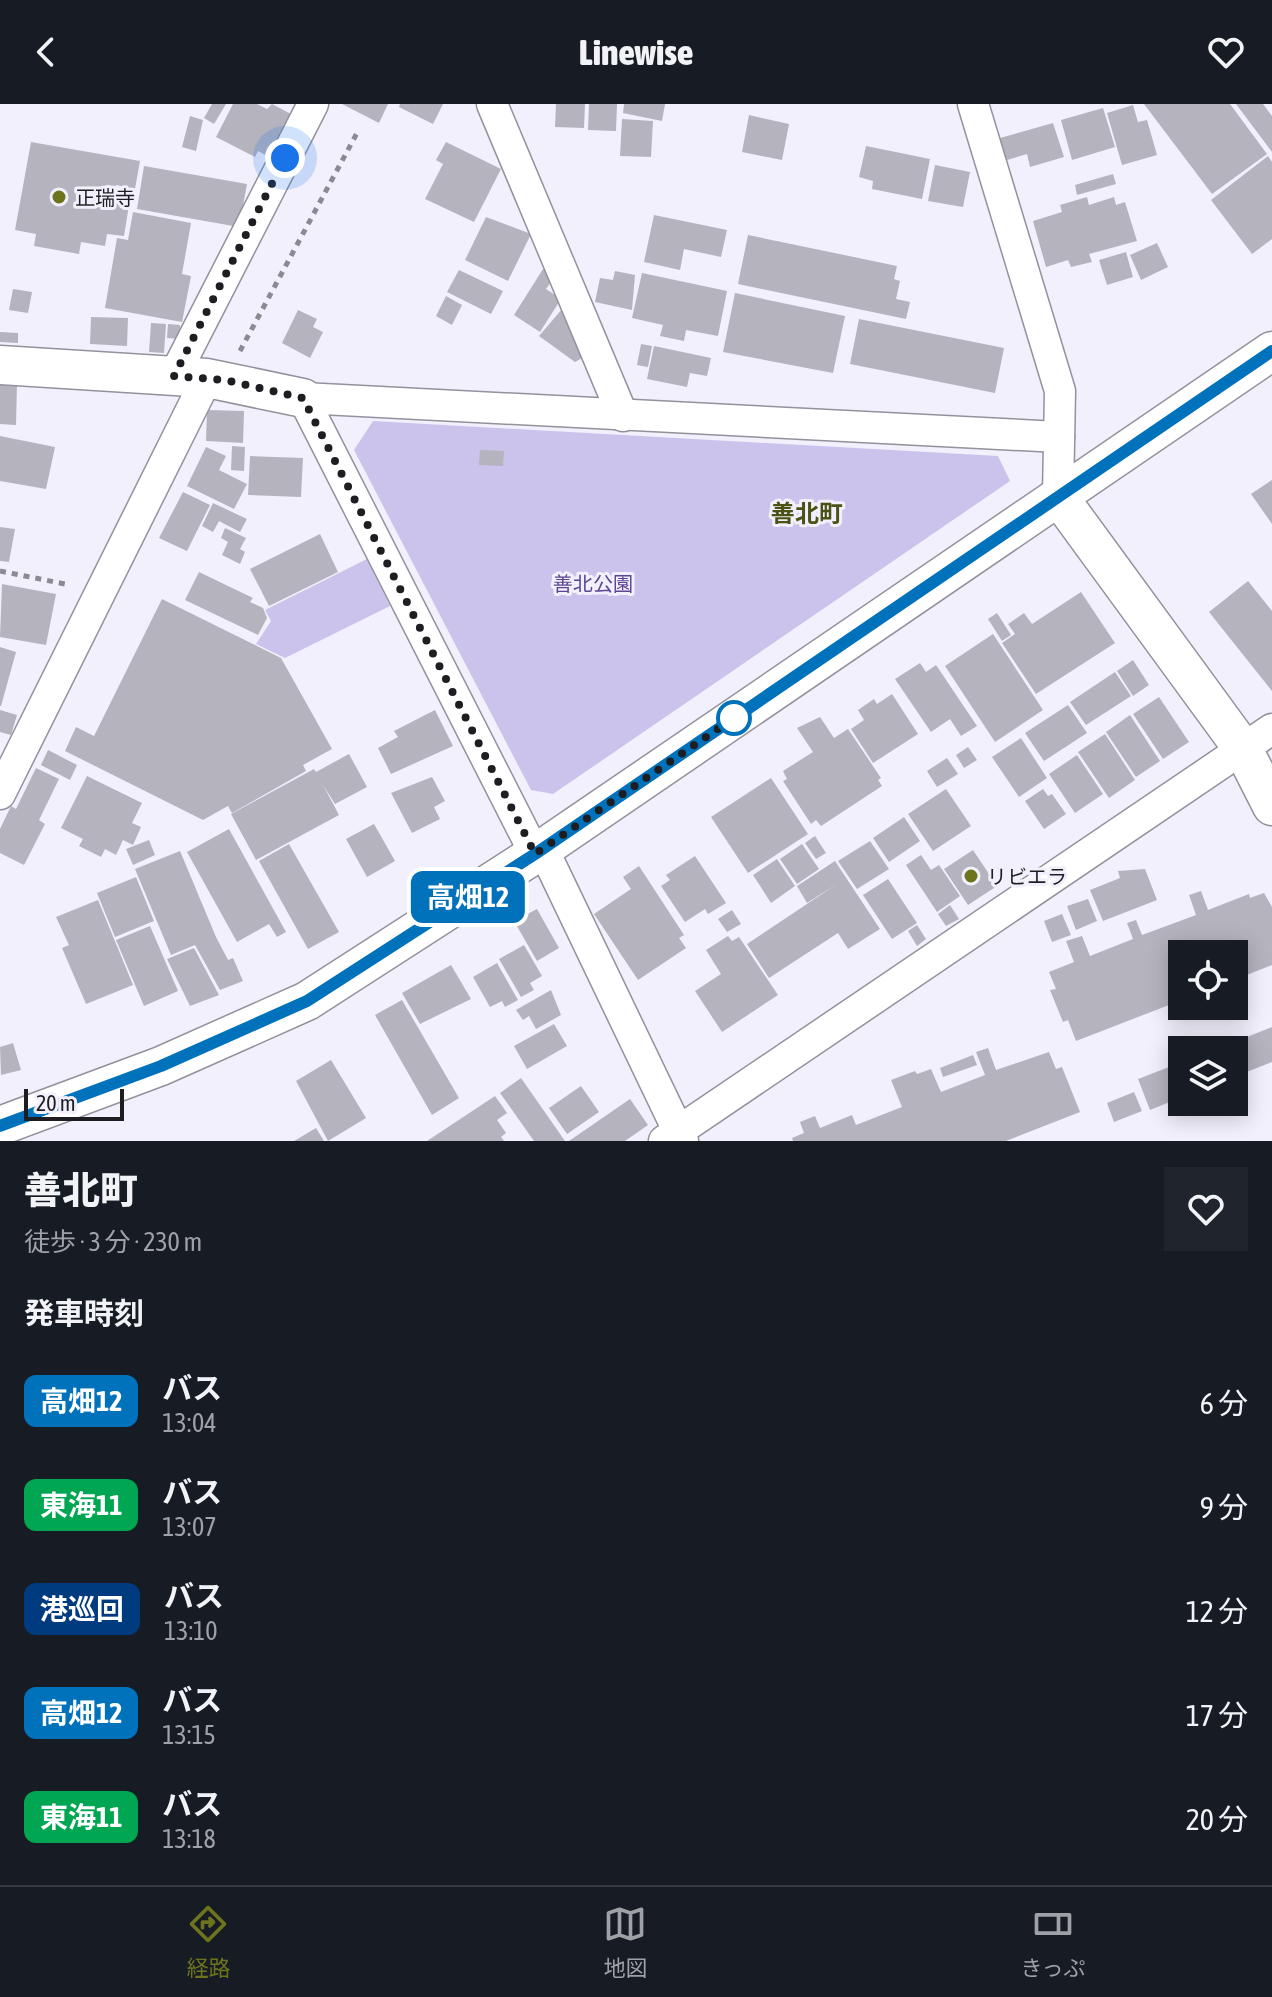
<!DOCTYPE html>
<html lang="ja">
<meta charset="utf-8">
<style>
body{margin:0;font-family:"Asap Condensed","Noto Sans JP",sans-serif;background:#20242c;color:#f1f3f6;height:100vh;display:flex;flex-direction:column;font-size:30px;white-space:nowrap}
*{box-sizing:border-box;margin:0}
p{font-size:26px;color:#9ea1a6}
.icon{flex:none;width:44px;height:44px;fill:none;stroke:currentColor;stroke-width:2;stroke-linecap:round;stroke-linejoin:round}
.map{position:relative;height:1037px;overflow:hidden}
.panel{display:flex;flex-direction:column;background:#171b24;flex:1}
.panel>*{flex:none}
.badge{padding:0 16px;border-radius:12px;font-size:28px;line-height:52px}
.controls{position:absolute;left:1168px;top:836px;display:grid;gap:16px}
.controls a{display:grid;place-items:center;width:80px;height:80px;border-radius:0px;background:#171b24;box-shadow:0 4px 20px #0003;font-size:40px}
.scale{position:absolute;left:24px;bottom:20px;width:100px;box-sizing:border-box;padding-left:8px;border:4px solid #1e1e22;border-top:0;font-size:22px;line-height:28px;white-space:nowrap;color:#1e1e22;-webkit-text-stroke:6px #f2f0fc;paint-order:stroke}
.you{position:absolute;width:40px;height:40px;margin:-20px;border:6px solid #fff;border-radius:50%;background:#1a73e8;box-shadow:0 0 0 12px #1a73e833}
.map>.badge{position:absolute;translate:-50% -50%;box-shadow:0 0 0 4px #fff}
h2{padding:0 24px;font-size:30px;line-height:72px}
.round{display:grid;place-items:center;flex:none;width:84px;height:84px;border-radius:0px;background:#20242c}
.headline{display:flex;align-items:center;justify-content:space-between;height:136px;padding:0 24px}
h1{font-size:38px;font-weight:800;line-height:60px}
ul{padding:0;list-style:none}
li{display:flex;align-items:center;gap:24px;height:104px;padding:0 24px}
li div{flex:1}
li b{display:block;font-size:30px}
li em{font-style:normal}
li .badge{min-width:88px;font-weight:700;text-align:center}
header{display:flex;justify-content:space-between;align-items:center;height:104px;padding:0 24px;background:#171b24;font-size:36px;font-weight:800}
.menu{display:flex;justify-content:space-around;align-items:center;height:112px;border-top:2px solid #363941;background:#171b24;font-size:22px;color:#9ea1a6}
.menu a{display:grid;justify-items:center;gap:4px}
.menu .active{color:#6d741d}
.map>svg:first-child{display:block}
.green{fill:#cbc3ec}
.building{fill:#b5b3be}
.lines{fill:none;stroke-linecap:round;stroke-linejoin:round}
.minor-casing{stroke:#93919c;stroke-width:33}
.tertiary-casing{stroke:#93919c;stroke-width:41}
.path{stroke:#8b8a92;stroke-width:5;stroke-dasharray:6 6;stroke-linecap:butt}
.minor{stroke:#fff;stroke-width:30}
.tertiary{stroke:#fff;stroke-width:38}
.line-casing{stroke:#fff;stroke-width:18}
.line{stroke:#0072bc;stroke-width:12}
.walk{stroke:#1e1e22;stroke-width:8;stroke-dasharray:0 14.4}
.poi-dot{fill:#6d741d;stroke:#f2f0fc;stroke-width:3}
.stop-dot{fill:#fff;stroke:#0072bc;stroke-width:4}
.labels{text-anchor:middle;dominant-baseline:central;stroke-width:6;stroke-linejoin:round;paint-order:stroke}
.poi-label{font-size:20px;fill:#1e1e22;stroke:#f2f0fc;text-anchor:start}
.park-label{font-size:20px;fill:#5c4693;stroke:#f2f0fc}
.quarter-label{font-size:24px;font-weight:bold;fill:#4c5116;stroke:#f2f0fc}
</style>
<header><svg class="icon" aria-label="back" viewBox="0 0 24 24"><path d="M15 5l-7 7 7 7"/></svg>Linewise<svg class="icon" aria-label="heart" viewBox="0 0 24 24"><path d="M12 20l-8-8c-3-5 5-10 8-4 3-6 11-1 8 4z"/></svg></header>
<div class="map">
<svg width="1272" height="1037" viewBox="0 0 1272 1037">
<rect width="100%" height="100%" fill="#f2f0fc"/>
<g class="green">
<path d="M373,317L998,352L1010,377L553,690L531,686L354,346Z"/>
<path d="M367,455L390,502L285,554L256,540L271,517L265,506Z"/>
</g>
<g class="building">
<path d="M212,0H226L214,20L204,14Z"/>
<path d="M233,0H257L267,5L272,0L291,10L289,14L295,17L275,56L258,47L255,53L216,33Z"/>
<path d="M342,0H388L379,19Z"/>
<path d="M400,0H443L433,20L399,3Z"/>
<path d="M556,0H585L584,24L555,23Z"/>
<path d="M589,0H617L616,27L588,26Z"/>
<path d="M624,0H665L662,17L623,9Z"/>
<path d="M1144,0H1230L1267,50L1212,90Z"/>
<path d="M1236,0H1263L1272,12V48Z"/>
<path d="M1133,1L1138,18L1147,16L1157,51L1122,61L1107,9Z"/>
<path d="M1103,4L1115,43L1072,56L1061,16Z"/>
<path d="M749,11L789,20L782,56L742,48Z"/>
<path d="M190,12L203,16L196,47L182,43Z"/>
<path d="M622,15L653,17L651,53L620,52Z"/>
<path d="M1053,19L1064,53L1030,63L1027,50L1007,56L1000,34Z"/>
<path d="M31,38L140,57L135,85L116,81L113,98L129,101L124,132L107,130L105,142L81,138L79,150L34,142L36,130L15,126Z"/>
<path d="M446,38L501,65L474,118L425,95L443,60L436,56Z"/>
<path d="M866,42L930,55L922,95L872,85L873,77L859,73Z"/>
<path d="M1268,52L1272,58V135L1252,150L1211,96Z"/>
<path d="M935,61L970,68L963,103L928,97Z"/>
<path d="M144,62L247,80L239,123L137,105Z"/>
<path d="M1113,70L1116,80L1077,91L1075,81Z"/>
<path d="M1087,93L1089,101L1114,93L1116,101L1125,98L1137,137L1089,150L1092,158L1071,163L1068,156L1046,163L1033,117L1062,108L1060,101Z"/>
<path d="M133,108L191,119L182,170L191,172L182,218L105,204L117,134L128,136Z"/>
<path d="M654,111L727,126L721,153L684,145L680,166L644,158Z"/>
<path d="M486,113L531,130L508,177L465,156Z"/>
<path d="M748,131L897,162L894,175L900,177L896,195L910,198L906,215L738,180Z"/>
<path d="M1157,139L1168,163L1141,176L1130,151Z"/>
<path d="M1126,148L1133,173L1107,181L1099,156Z"/>
<path d="M543,165L555,172L546,185L561,195L540,228L514,211Z"/>
<path d="M459,166L503,187L491,210L447,188Z"/>
<path d="M615,167L635,171L632,206L595,198L600,174L613,176Z"/>
<path d="M642,169L727,187L718,232L686,226L684,237L660,232L663,221L632,214Z"/>
<path d="M13,185L32,188L28,209L9,206Z"/>
<path d="M735,189L845,212L833,269L723,248Z"/>
<path d="M446,192L462,201L452,221L436,212Z"/>
<path d="M569,197L591,249L575,258L539,232Z"/>
<path d="M298,206L317,215L313,223L323,228L310,254L282,239Z"/>
<path d="M91,213L128,214L127,242L90,240Z"/>
<path d="M859,215L1004,244L995,289L850,260Z"/>
<path d="M151,219L166,220L164,249L149,248Z"/>
<path d="M168,220L180,221V235L167,234Z"/>
<path d="M0,228L18,229V239L0,238Z"/>
<path d="M641,240L652,242L648,263L637,261Z"/>
<path d="M654,242L711,254L707,272L690,269L687,283L647,275Z"/>
<path d="M0,279L17,280L16,321L0,320Z"/>
<path d="M207,306L244,307L243,339L206,337Z"/>
<path d="M0,332L55,343L46,385L0,377Z"/>
<path d="M232,342L245,343L244,367L231,366Z"/>
<path d="M206,343L226,352L219,366L247,380L234,405L187,382Z"/>
<path d="M480,346L504,347L503,362L479,361Z"/>
<path d="M250,352L303,354L301,393L248,391Z"/>
<path d="M1272,376V420L1251,390Z"/>
<path d="M183,388L210,401L187,447L159,434Z"/>
<path d="M213,399L247,415L240,428L219,417L213,428L202,422Z"/>
<path d="M0,423L15,425L9,458L0,457Z"/>
<path d="M225,424L246,434L240,445L245,448L240,460L222,451L228,438L221,434Z"/>
<path d="M320,430L338,468L269,502L250,465Z"/>
<path d="M199,468L253,494L250,498L263,504L267,514L258,531L185,496Z"/>
<path d="M1248,477L1272,507V587L1209,508Z"/>
<path d="M2,480L56,490L46,541L0,533Z"/>
<path d="M1081,488L1115,539L1036,590L1002,539L1015,530L1008,520L1024,509L1032,520Z"/>
<path d="M162,495L281,554L332,645L303,661L306,667L232,709L228,702L203,716L65,647L76,623L94,632Z"/>
<path d="M997,509L1011,531L1002,537L988,515Z"/>
<path d="M993,530L1043,606L995,638L945,562Z"/>
<path d="M0,543L16,548L1,602H0Z"/>
<path d="M1133,556L1149,581L1133,592L1117,567Z"/>
<path d="M920,559L926,568L936,561L977,622L961,632L950,615L931,628L895,575Z"/>
<path d="M1115,568L1131,592L1086,621L1070,598Z"/>
<path d="M892,590L918,630L873,659L851,625L864,616L858,606L874,595L877,600Z"/>
<path d="M1159,593L1189,638L1163,655L1133,610Z"/>
<path d="M1068,601L1087,629L1044,657L1025,629Z"/>
<path d="M0,606L17,611L11,631L0,628Z"/>
<path d="M435,606L453,642L391,670L378,644L398,633L394,627Z"/>
<path d="M1130,611L1160,657L1136,673L1106,628Z"/>
<path d="M820,613L834,634L848,625L881,674L878,676L882,682L821,722L816,716L811,720L783,677L787,675L783,667L813,648L797,624Z"/>
<path d="M1105,630L1135,676L1109,694L1078,648Z"/>
<path d="M1021,634L1047,674L1019,693L992,653Z"/>
<path d="M968,643L977,656L964,664L956,651Z"/>
<path d="M48,646L77,661L70,676L41,661Z"/>
<path d="M349,650L367,683L335,700L323,681L339,711L256,756L231,710L314,665L316,668Z"/>
<path d="M1077,651L1103,690L1075,709L1049,670Z"/>
<path d="M947,654L958,670L937,683L927,667Z"/>
<path d="M36,664L59,675L39,716L45,720L24,761L0,749V725L11,702L16,705Z"/>
<path d="M87,672L142,699L132,719L141,723L133,741L123,736L116,751L105,745L101,753L79,742L83,735L61,724Z"/>
<path d="M432,673L445,697L434,703L440,715L412,729L391,689Z"/>
<path d="M771,674L808,730L748,769L711,713Z"/>
<path d="M946,685L971,722L933,747L908,710Z"/>
<path d="M1043,685L1048,692L1052,690L1066,710L1044,725L1025,697Z"/>
<path d="M904,713L920,737L889,758L873,734Z"/>
<path d="M374,720L395,757L367,773L346,735Z"/>
<path d="M229,725L286,828L277,833L269,820L237,838L187,748Z"/>
<path d="M815,732L826,749L816,755L805,739Z"/>
<path d="M149,736L155,751L133,761L126,745Z"/>
<path d="M870,737L889,765L857,785L838,757Z"/>
<path d="M289,740L339,828L308,845L259,757Z"/>
<path d="M802,740L819,765L797,780L780,755Z"/>
<path d="M973,746L997,782L968,801L944,765Z"/>
<path d="M180,747L216,833L228,856L233,854L243,877L220,886L195,841L171,851L135,765Z"/>
<path d="M921,751L931,766L939,761L960,792L937,808L906,761Z"/>
<path d="M695,752L726,799L708,810L705,805L685,818L661,782L670,776L666,771Z"/>
<path d="M777,755L795,782L771,799L753,771Z"/>
<path d="M835,757L880,825L848,845L838,829L769,874L747,840L837,780L807,799L797,782Z"/>
<path d="M639,762L684,831L679,834L686,844L638,876L594,810L631,785L623,773Z"/>
<path d="M1145,765L1157,796L1103,817L1090,786L1120,774L1118,767Z"/>
<path d="M136,773L154,817L115,833L97,789Z"/>
<path d="M888,775L917,819L892,835L863,791Z"/>
<path d="M1201,787L1208,806L1249,790L1250,794L1264,789L1272,803V861L1234,876V850H1182V896L1076,937L1068,916L1063,918L1050,886L1056,885L1049,868L1074,858L1066,837L1082,832L1090,852L1133,835L1127,819L1136,816L1142,831L1196,811L1189,791Z"/>
<path d="M1088,795L1097,817L1076,826L1067,802Z"/>
<path d="M98,796L133,881L86,900L62,844L69,841L56,813Z"/>
<path d="M950,801L959,815L946,822L938,810Z"/>
<path d="M537,805L559,844L537,857L514,817Z"/>
<path d="M732,806L741,820L727,828L718,815Z"/>
<path d="M1062,810L1071,831L1052,838L1044,817Z"/>
<path d="M917,821L926,835L917,842L908,827Z"/>
<path d="M150,822L178,887L144,902L116,836Z"/>
<path d="M728,832L732,837L739,833L778,891L722,928L695,887L721,870L706,846Z"/>
<path d="M524,841L542,872L530,879L534,886L521,893L499,855Z"/>
<path d="M194,844L219,891L190,902L167,855Z"/>
<path d="M497,859L518,896L505,903L502,897L490,903L473,873Z"/>
<path d="M451,861L471,895L420,920L402,889Z"/>
<path d="M551,886L561,911L536,925L529,912L523,916L516,906Z"/>
<path d="M402,896L459,994L432,1011L375,911Z"/>
<path d="M554,920L567,942L527,965L514,942Z"/>
<path d="M1272,923V958L1234,973V946H1214Z"/>
<path d="M13,939L21,966L1,971L0,943Z"/>
<path d="M988,944L996,966L1049,948L1056,965L1062,963L1080,1008L1006,1037H793L792,1034L804,1029L800,1018L815,1012L820,1024L852,1011L856,1021L902,1003L891,976L915,967L917,970L931,965L941,988L985,971L976,948Z"/>
<path d="M973,951L977,961L943,973L940,964Z"/>
<path d="M331,956L366,1014L328,1037L296,977Z"/>
<path d="M1182,958V993L1150,1006L1138,975Z"/>
<path d="M521,974L565,1037H534L500,989Z"/>
<path d="M581,982L599,1008L567,1030L549,1004Z"/>
<path d="M1134,988L1142,1007L1114,1018L1107,999Z"/>
<path d="M495,992L507,1009L497,1016L506,1029L501,1033L504,1037H427Z"/>
<path d="M630,995L648,1021L625,1037H569Z"/>
<path d="M316,1024L324,1037H294Z"/>
</g>
<g class="lines">
<defs>
<g id="minor">
<path d="M492,0L623,312"/>
<path d="M973,0L1060,287L1058,392"/>
<path d="M174,272L313,0"/>
<path d="M0,690L207,274"/>
<path d="M543,745L683,1037"/>
<path d="M535,750L303,294L1059,333"/>
<path d="M664,1037L1272,625"/>
</g>
<g id="tertiary">
<path d="M0,261L207,274L303,294"/>
<path d="M1058,392L1243,645L1272,702"/>
<path d="M0,1022L161,962L307,897L535,750L1272,247"/>
</g>
</defs>
<use href="#minor" class="minor-casing"/>
<use href="#tertiary" class="tertiary-casing"/>
<g class="path">
<path d="M240,247L357,29"/>
<path d="M0,467L70,481"/>
</g>
<use href="#minor" class="minor"/>
<use href="#tertiary" class="tertiary"/>
</g>
<g class="lines">
<defs>
<path id="line" d="M0,1022L161,962L307,897L535,750L1272,247"/>
</defs>
<use href="#line" class="line-casing"/>
<use href="#line" class="line"/>
<path class="walk" d="M285,54L174,272L225,276L303,294L535,750L734,614"/>
</g>
<g class="poi-dot">
<circle cx="59" cy="93" r="8"/>
<circle cx="971" cy="772" r="8"/>
</g>
<circle class="stop-dot" cx="734" cy="614" r="16"/>
<g class="labels">
<g class="poi-label">
<text x="75" y="93">正瑞寺</text>
<text x="987" y="772">リビエラ</text>
</g>
<g class="park-label">
<text x="593" y="479">善北公園</text>
</g>
<g class="quarter-label">
<text x="807" y="409">善北町</text>
</g>
</g>
</svg>
<div class="controls">
<a><svg class="icon" aria-label="locate" viewBox="0 0 24 24"><circle cx="12" cy="12" r="6"/><path d="M12 2v4M12 18v4M2 12h4M18 12h4"/></svg></a>
<a><svg class="icon" aria-label="layers" viewBox="0 0 24 24"><path d="M12 4l9 5-9 5-9-5zM3 14l9 5 9-5"/></svg></a>
</div>
<div class="scale">20 m</div>
<div class="you" style="left:285px;top:54px"></div>
<b class="badge" style="left:468px;top:793px;background:#0072bc;color:#fff">高畑12</b>
</div>
<section class="panel">
<div class="headline"><div><h1>善北町</h1><p>徒歩 · 3 分 · 230 m</p></div><a class="round"><svg class="icon" aria-label="heart" viewBox="0 0 24 24"><path d="M12 20l-8-8c-3-5 5-10 8-4 3-6 11-1 8 4z"/></svg></a></div>
<h2>発車時刻</h2>
<ul>
<li><span class="badge" style="background:#0072bc;color:#fff">高畑12</span><div><b>バス</b><p>13:04</p></div><em>6 分</em></li>
<li><span class="badge" style="background:#00a651;color:#fff">東海11</span><div><b>バス</b><p>13:07</p></div><em>9 分</em></li>
<li><span class="badge" style="background:#003b80;color:#fff">港巡回</span><div><b>バス</b><p>13:10</p></div><em>12 分</em></li>
<li><span class="badge" style="background:#0072bc;color:#fff">高畑12</span><div><b>バス</b><p>13:15</p></div><em>17 分</em></li>
<li><span class="badge" style="background:#00a651;color:#fff">東海11</span><div><b>バス</b><p>13:18</p></div><em>20 分</em></li>
</ul>
</section>
<nav class="menu">
<a class="active"><svg class="icon" aria-label="directions" viewBox="0 0 24 24"><path d="M12 3l9 9-9 9-9-9zM9 14v-3h6M13 9l2 2-2 2"/></svg>経路</a>
<a><svg class="icon" aria-label="map" viewBox="0 0 24 24"><path d="M3 6l6-2 6 2 6-2v14l-6 2-6-2-6 2zM9 4v14M15 6v14"/></svg>地図</a>
<a><svg class="icon" aria-label="tickets" viewBox="0 0 24 24"><path d="M3 7h18v10H3zM15 7v10"/></svg>きっぷ</a>
</nav>
